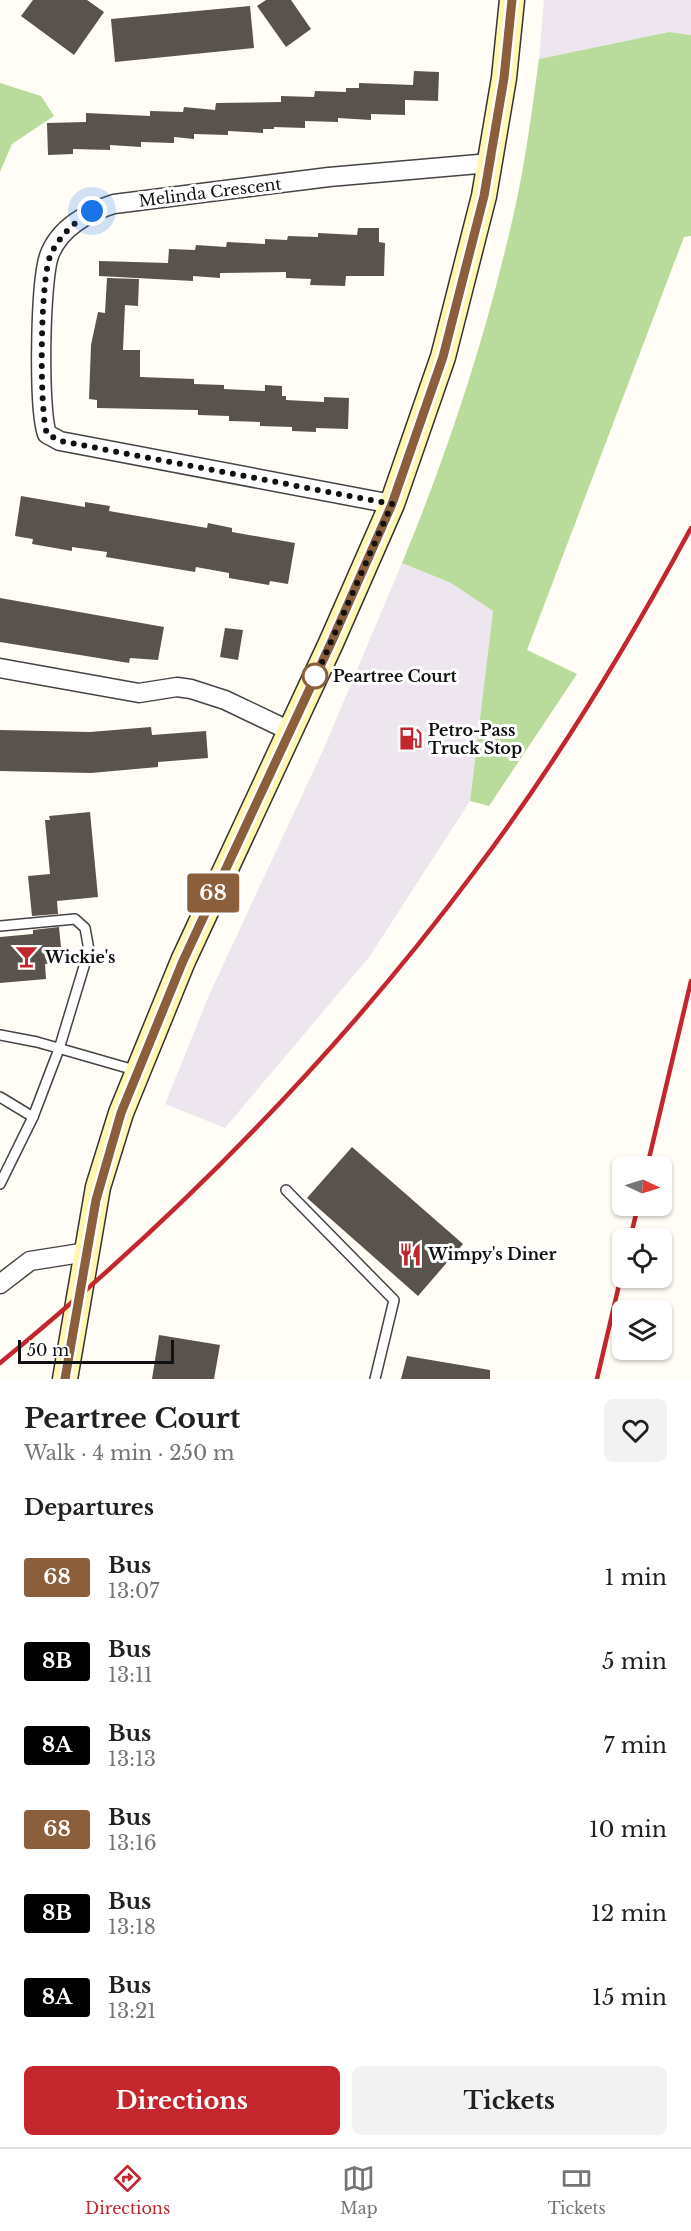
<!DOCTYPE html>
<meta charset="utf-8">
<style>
body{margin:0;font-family:"Libre Baskerville",serif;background:#f2f2f2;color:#202124;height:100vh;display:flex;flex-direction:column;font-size:22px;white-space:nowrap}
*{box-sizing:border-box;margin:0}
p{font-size:20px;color:#757577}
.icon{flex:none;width:33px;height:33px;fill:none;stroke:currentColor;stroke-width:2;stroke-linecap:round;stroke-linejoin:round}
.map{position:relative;height:1379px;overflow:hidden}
.details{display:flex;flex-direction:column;background:#fff;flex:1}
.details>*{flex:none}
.badge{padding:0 12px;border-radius:4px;font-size:21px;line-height:39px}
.needle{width:39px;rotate:94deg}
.tools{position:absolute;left:612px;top:1156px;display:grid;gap:12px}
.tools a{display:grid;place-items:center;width:60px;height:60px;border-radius:9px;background:#fff;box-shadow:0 2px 4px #0004;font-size:30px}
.scale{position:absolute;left:18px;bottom:15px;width:156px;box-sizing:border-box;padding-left:6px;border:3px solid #111;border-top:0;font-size:16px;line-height:21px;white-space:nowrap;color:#111;-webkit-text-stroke:4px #fff;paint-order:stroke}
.you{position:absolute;width:30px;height:30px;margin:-15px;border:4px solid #fff;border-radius:50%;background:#1a73e8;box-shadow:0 0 0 9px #1a73e833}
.map>.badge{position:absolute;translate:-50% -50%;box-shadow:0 0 0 3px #fff}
h2{padding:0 24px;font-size:22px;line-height:54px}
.round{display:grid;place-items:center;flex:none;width:63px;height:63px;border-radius:9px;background:#f2f2f2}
.headline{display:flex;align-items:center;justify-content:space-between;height:102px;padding:0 24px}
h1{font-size:28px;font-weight:700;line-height:45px}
.cta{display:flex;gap:12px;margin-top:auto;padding:12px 24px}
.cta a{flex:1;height:69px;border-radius:9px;background:#c4262e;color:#fff;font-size:24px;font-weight:700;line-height:69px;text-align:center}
.cta a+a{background:#f2f2f2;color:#202124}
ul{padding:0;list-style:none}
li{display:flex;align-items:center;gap:18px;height:84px;padding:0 24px}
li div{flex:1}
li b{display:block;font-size:22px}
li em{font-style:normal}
li .badge{min-width:66px;font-weight:700;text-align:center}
.dock{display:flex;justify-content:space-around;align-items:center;height:84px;border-top:2px solid #e0e0e0;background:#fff;font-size:16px;color:#757577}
.dock a{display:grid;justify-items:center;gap:3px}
.dock .on{color:#c4262e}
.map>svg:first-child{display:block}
.industrial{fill:#eee6ef}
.forest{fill:#b9dc9c}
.building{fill:#5a524d}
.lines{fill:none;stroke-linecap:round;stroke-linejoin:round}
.service-casing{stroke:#444;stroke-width:12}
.minor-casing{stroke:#444;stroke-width:21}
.secondary-casing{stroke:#333;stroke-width:27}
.service{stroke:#fff;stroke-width:9}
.minor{stroke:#fff;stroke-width:18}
.secondary{stroke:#fff6b0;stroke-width:24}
.rail{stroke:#c4262e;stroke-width:4.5}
.line-casing{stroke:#fff;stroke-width:14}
.line{stroke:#8b5e3c;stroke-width:9}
.walk{stroke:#111;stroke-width:6;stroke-dasharray:0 10.8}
.stop-dot{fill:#fff;stroke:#8b5e3c;stroke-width:3}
.labels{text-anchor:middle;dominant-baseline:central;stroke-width:6;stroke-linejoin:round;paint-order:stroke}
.street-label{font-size:16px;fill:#111;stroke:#fff}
.stop-label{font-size:16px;font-weight:bold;fill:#111;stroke:#fff;text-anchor:start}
.poi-label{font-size:16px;font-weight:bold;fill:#111;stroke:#fff;text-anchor:start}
</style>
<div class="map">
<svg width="691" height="1379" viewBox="0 0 691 1379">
<rect width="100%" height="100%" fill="#fffdf5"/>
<g class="industrial">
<path d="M544,0H691V35L669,32L539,59Z"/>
<path d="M402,563L451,583L493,611L470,801L370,956L225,1128L165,1104L210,993L324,748Z"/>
</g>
<g class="forest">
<path d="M669,32L691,35V236L684,237L527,650L577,674L489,806L470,801L493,611L451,583L402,563C450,447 488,330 515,208C526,159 532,109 539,59Z"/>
<path d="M0,83L41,96L54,116L12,144L0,172Z"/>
</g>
<g class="building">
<path d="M33,0H87L104,12L74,55L21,16Z"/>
<path d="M266,0H291L311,29L286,47L257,6Z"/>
<path d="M250,6L254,48L115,62L111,19Z"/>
<path d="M414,71L439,72L438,101L405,100V115L371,114V120L338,118V122L305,121V128L274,127V129H263V133L228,131V135L194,134V139L174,137V143L141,142V147L110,145V150L73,149V154L48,155L47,123L86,122V113L150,116V111L183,112L184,107L215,110L216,103L281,102V96L314,97L315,91L346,92V88H359V83L413,85Z"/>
<path d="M358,228H379V242L385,243L384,276H346L345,286L310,285L311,279L286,278V272L220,273V278L193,276V281L99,276V261L168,263L169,249L195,250L196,245L226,247L227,242L265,244V239L287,240L288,236L318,237V233L357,235Z"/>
<path d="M107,278L139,279L138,306L125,305L123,350H140V377L194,379V384L224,385V389L265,391V385L282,386V396H286V400L324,402V397L349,398L348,429L316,428V432L292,431V427L260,426V422L229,421V416L198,415V410L97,408V400L89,399L91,345L98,312L105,313Z"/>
<path d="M21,496L85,507V502L110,506L109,511L207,528L208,523L232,528V532L295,543L288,584L270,581L269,585L229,578V573L196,567L195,572L106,557L107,552L72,547V551L32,544L33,539L15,536Z"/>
<path d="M0,598L164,627L158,660L130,658L129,663L0,642Z"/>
<path d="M225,628L243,630L238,660L220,657Z"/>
<path d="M151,727L152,735L206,731L208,758L158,762V767L91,773L0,771V730L90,732Z"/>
<path d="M90,812L98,897L57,901L58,914L32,916L28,876L50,874L45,820H50L49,816Z"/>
<path d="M59,927L61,947L52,948L54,963L45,964L46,979L0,983V937L33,934V930Z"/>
<path d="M352,1147L463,1244L418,1296L307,1198Z"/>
<path d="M159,1335L220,1345L214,1379H152Z"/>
<path d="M407,1356L490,1370V1379H401Z"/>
</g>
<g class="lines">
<defs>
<g id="service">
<path d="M0,926L75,919L85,928L89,950L59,1049L33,1117L0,1184"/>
<path d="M0,1035L37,1042L138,1071"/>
<path d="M0,1097L33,1117"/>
<path d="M286,1190L394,1300L375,1379"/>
</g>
<g id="minor">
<path d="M392,504L60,441L47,434C38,408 40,283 49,256C59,228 88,212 114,204L329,177L490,163"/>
<path d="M0,668L139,693L177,687L191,689L225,700L290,731"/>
<path d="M0,1284L30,1261L87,1252"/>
</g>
<path id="secondary" d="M65,1379L98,1187L121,1113L183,961L331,643L392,504L443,357L484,196L504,78L512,0"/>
</defs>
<use href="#service" class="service-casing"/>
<use href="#minor" class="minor-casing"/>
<use href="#secondary" class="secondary-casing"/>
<use href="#service" class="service"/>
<use href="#minor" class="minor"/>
<use href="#secondary" class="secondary"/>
<g class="rail">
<path d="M647,1167L691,981"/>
<path d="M630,1239L638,1206"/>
<path d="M0,1363C177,1218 338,1055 475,871C557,763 627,646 691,528"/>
<path d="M597,1379L622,1272"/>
</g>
</g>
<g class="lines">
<defs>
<path id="line" d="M65,1379L96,1200L121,1113L183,961L331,643L392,504L443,357L484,196L504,78L512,0"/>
</defs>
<use href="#line" class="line-casing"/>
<use href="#line" class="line"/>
<path class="walk" d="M92,211C75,222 60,235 51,254C40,275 39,411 47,434L60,441L392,504L315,678V676"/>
</g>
<defs>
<symbol id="fuel-bare" viewBox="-9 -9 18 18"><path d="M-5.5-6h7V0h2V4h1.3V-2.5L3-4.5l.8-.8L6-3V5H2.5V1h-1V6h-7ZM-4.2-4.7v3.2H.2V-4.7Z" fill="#c4262e" stroke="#fff" stroke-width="2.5" paint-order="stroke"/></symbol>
<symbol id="bar-bare" viewBox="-9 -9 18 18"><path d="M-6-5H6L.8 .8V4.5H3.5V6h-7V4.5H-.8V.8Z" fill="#c4262e" stroke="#fff" stroke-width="2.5" paint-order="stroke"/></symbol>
<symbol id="restaurant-bare" viewBox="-9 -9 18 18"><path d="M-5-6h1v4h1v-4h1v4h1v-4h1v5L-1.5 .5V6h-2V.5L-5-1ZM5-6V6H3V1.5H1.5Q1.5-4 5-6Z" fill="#c4262e" stroke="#fff" stroke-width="2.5" paint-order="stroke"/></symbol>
</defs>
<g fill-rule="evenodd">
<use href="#fuel-bare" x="394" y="722" width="33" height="33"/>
<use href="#bar-bare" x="10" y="940" width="33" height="33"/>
<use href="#restaurant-bare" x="394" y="1238" width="33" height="33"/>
</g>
<circle class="stop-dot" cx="315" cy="676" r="12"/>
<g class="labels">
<g class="street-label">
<text transform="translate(210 192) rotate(-7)">Melinda Crescent</text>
</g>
<g class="stop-label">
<text x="333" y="676">Peartree Court</text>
</g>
<g class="poi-label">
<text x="428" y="730">Petro-Pass<tspan x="428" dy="18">Truck Stop</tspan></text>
<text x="45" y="957">Wickie's</text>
<text x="428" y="1254">Wimpy's Diner</text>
</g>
</g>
</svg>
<div class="tools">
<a><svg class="needle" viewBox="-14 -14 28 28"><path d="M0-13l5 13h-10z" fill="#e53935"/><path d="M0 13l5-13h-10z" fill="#757577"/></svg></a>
<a><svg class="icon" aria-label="locate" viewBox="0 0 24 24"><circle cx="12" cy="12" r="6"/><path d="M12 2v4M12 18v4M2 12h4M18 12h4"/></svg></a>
<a><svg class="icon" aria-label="layers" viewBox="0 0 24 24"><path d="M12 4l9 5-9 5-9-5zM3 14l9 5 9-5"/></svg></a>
</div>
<div class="scale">50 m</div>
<div class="you" style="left:92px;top:211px"></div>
<b class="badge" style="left:213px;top:893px;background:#8b5e3c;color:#fff">68</b>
</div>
<section class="details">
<div class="headline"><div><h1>Peartree Court</h1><p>Walk · 4 min · 250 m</p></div><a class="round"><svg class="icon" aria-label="heart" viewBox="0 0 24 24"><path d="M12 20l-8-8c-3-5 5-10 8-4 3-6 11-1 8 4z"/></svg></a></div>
<h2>Departures</h2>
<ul>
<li><span class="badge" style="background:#8b5e3c;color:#fff">68</span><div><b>Bus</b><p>13:07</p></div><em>1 min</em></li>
<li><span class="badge" style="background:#000;color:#fff">8B</span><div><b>Bus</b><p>13:11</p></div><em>5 min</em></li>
<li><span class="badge" style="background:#000;color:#fff">8A</span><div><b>Bus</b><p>13:13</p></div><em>7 min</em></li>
<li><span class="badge" style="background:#8b5e3c;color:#fff">68</span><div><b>Bus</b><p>13:16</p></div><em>10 min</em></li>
<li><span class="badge" style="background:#000;color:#fff">8B</span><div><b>Bus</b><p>13:18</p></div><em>12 min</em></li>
<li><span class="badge" style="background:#000;color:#fff">8A</span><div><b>Bus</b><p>13:21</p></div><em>15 min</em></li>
</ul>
<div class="cta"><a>Directions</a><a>Tickets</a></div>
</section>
<nav class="dock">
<a class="on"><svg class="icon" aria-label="directions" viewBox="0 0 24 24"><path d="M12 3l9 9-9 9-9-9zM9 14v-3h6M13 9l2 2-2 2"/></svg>Directions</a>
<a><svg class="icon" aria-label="map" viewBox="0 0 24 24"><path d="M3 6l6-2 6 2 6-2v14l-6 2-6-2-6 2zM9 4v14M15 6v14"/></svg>Map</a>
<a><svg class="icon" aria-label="tickets" viewBox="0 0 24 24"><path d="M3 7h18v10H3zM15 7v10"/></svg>Tickets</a>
</nav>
